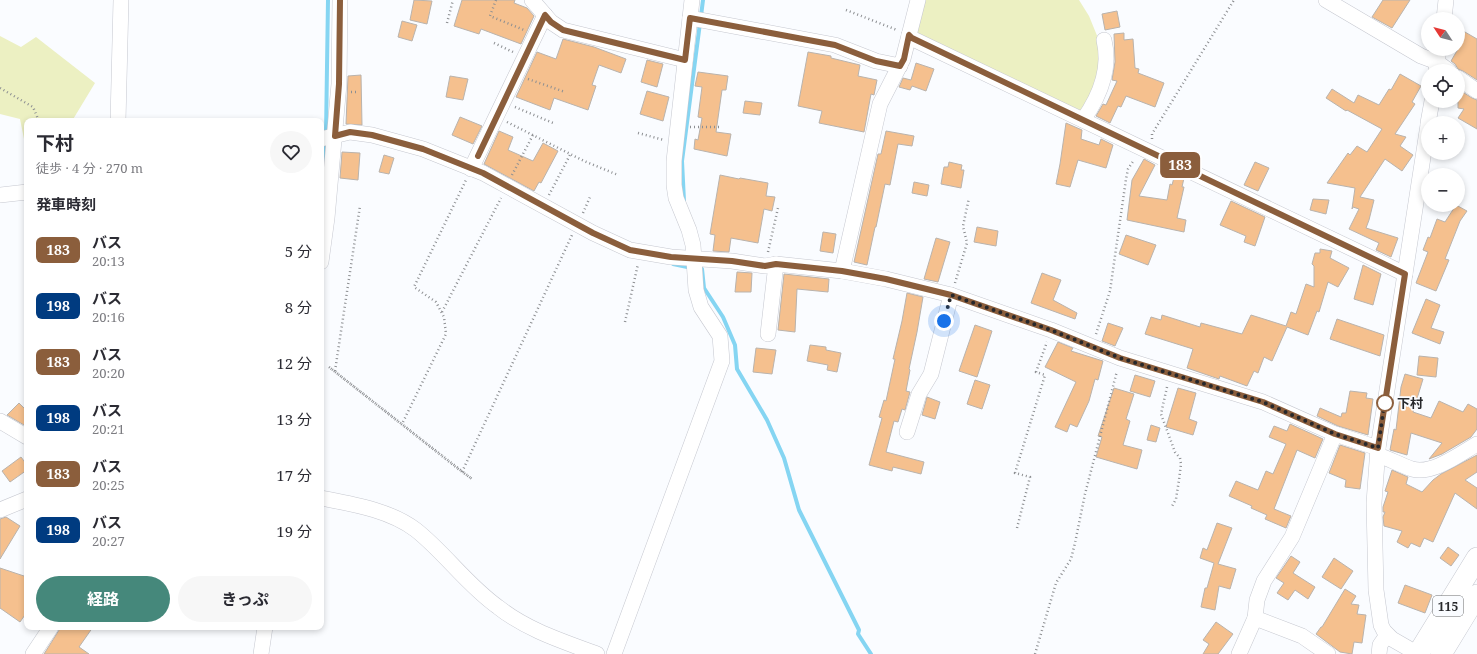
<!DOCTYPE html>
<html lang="ja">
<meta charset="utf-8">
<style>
body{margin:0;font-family:"Noto Serif","Noto Sans JP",serif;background:#f7f7f7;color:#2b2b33;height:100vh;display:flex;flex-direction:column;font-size:15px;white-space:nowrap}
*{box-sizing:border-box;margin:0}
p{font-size:13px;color:#7c7c81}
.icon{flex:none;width:22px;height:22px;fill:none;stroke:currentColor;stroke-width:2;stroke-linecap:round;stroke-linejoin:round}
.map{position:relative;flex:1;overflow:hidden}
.drawer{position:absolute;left:24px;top:118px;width:300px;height:512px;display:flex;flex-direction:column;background:#fff;border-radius:8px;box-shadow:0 2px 6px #0003}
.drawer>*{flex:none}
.badge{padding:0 8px;border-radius:6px;font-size:14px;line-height:26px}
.needle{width:26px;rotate:306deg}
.controls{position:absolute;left:1421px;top:12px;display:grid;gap:8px}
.controls a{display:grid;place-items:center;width:44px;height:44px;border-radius:50%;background:#fff;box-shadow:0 2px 6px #0003;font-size:20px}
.you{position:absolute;width:20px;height:20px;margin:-10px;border:3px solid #fff;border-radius:50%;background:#1a73e8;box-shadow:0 0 0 6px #1a73e833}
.map>.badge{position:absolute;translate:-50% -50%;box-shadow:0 0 0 2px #fff}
h2{padding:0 12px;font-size:15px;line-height:36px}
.round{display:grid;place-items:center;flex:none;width:42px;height:42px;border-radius:21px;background:#f7f7f7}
.head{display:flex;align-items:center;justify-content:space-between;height:68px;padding:0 12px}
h1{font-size:19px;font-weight:700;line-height:30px}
.button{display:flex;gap:8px;margin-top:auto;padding:8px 12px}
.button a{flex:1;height:46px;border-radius:24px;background:#45887b;color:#fff;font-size:16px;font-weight:700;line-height:46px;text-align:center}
.button a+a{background:#f7f7f7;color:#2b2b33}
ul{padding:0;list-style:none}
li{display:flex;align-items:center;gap:12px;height:56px;padding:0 12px}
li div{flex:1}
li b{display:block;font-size:15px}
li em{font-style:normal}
li .badge{min-width:44px;font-weight:700;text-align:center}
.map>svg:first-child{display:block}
.green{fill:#ecf0c2}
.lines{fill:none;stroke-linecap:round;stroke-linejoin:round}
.stream{stroke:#85d5f2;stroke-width:4}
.building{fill:#f5c08e;stroke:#b9b3ad}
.minor-casing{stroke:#c6c8d0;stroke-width:16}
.highway-casing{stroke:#c6c8d0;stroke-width:22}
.path{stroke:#8d8f92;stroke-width:2.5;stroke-dasharray:1 3;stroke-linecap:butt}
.minor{stroke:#fff;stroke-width:15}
.highway{stroke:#fff;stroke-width:21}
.line-casing{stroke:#fff;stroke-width:9}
.line{stroke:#8b5e3c;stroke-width:6}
.walk{stroke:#27282b;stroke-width:4;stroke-dasharray:0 7.2}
.stop-dot{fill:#fff;stroke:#8b5e3c;stroke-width:2}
.labels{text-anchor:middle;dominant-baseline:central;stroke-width:3.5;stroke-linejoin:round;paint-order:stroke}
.shield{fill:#fafcff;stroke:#66686b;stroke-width:1}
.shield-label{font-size:12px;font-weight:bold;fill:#27282b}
.stop-label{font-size:13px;font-weight:bold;fill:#27282b;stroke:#fafcff;text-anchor:start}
</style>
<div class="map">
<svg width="1477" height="654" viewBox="0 0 1477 654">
<rect width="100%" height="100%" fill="#fafcff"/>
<g class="green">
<path d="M923,0H1079L1089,16L1098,38L1101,66L1099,82L1080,114L915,35Z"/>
<path d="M0,36L21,47L36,37L95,83L72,121H27V154L20,119L0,114Z"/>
</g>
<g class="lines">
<g class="stream">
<path d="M701,16L703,0"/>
<path d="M326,134L328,0"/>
<path d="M321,185L325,141"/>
<path d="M684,201L682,161L700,23"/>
<path d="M673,264L692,268"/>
<path d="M702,269L704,288L723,317L735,345L737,369L767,420L784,458L799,510L859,630L858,634L871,654"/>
</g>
</g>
<g class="building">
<path d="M414,0L432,1L427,24L410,20Z"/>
<path d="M462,0H515L514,3L527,8L534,16L521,44L481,29L479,34L454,26Z"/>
<path d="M1383,0H1410L1392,28L1372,17Z"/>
<path d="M1117,11L1120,27L1105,30L1102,14Z"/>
<path d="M402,21L417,25L412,41L398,37Z"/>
<path d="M1458,28L1477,39V80L1463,71L1458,69L1455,64L1451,61L1458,49Z"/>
<path d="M1124,33V40L1133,39L1135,68L1139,69L1138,73L1164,83L1155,107L1126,96L1121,107L1118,106L1110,123L1096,116L1103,104L1106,105L1117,81L1112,80L1115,62L1114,34Z"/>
<path d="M563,39L594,47L626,59L621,73L599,65L592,85L596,86L588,110L554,98L550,110L516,97L537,52L556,59Z"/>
<path d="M808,52L831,56V58L860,65L858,76L877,80L874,95L871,94L864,132L819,123L822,111L798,106Z"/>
<path d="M647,60L663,64L657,87L641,82Z"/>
<path d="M916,63L934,69L926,91L912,86L910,90L899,87L903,78L911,80Z"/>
<path d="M698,72L728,76L726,90H722L716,132L731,134L727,156L694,149L695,139L698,140L702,118L698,117L702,87L695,86Z"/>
<path d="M1400,74L1421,86L1412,102L1415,104L1395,134L1406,137L1400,146L1413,155L1402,171L1385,159L1360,197L1374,200L1369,220L1366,228L1398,238L1391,257L1376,250L1379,243L1349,229L1359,209L1353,207L1352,209L1355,188L1327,183L1348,153L1350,155L1357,146L1367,152L1382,129L1347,110L1346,111L1326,98L1332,89L1354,103L1358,95L1379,105L1389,89L1391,90Z"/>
<path d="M361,75L362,125L346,124L348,76Z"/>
<path d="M450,76L468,79L463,100L446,97Z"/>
<path d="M1458,89L1472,98L1477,100V129L1458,118L1464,109L1458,108Z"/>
<path d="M647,91L669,97L663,121L640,114Z"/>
<path d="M745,101L762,103L760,115L743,113Z"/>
<path d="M460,117L482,126L473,144L452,135Z"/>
<path d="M1066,123L1082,130L1081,139L1099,145L1101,139L1113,145L1106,168L1078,160L1070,187L1056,184L1060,164Z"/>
<path d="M499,131L513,137L508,150L533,161L543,143L558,151L541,183L539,182L534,191L484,164Z"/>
<path d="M886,131L914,136L912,146L898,144L890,185L885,184L876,227H875L867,265L854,262L878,154H881Z"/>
<path d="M342,152L360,153L358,180L340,178Z"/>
<path d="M384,155L394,158L389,174L379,172Z"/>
<path d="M1144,159L1155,165L1139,196L1167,200L1170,184L1172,185L1175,174L1184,178L1182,187H1184L1177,218L1186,220L1184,232L1127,220L1132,180Z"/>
<path d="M949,162L962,165L961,170H964L961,188L941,184L944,167H948Z"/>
<path d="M1255,162L1269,168L1258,191L1244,185Z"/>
<path d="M720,175L739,179L740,178L768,183L766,196L775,197L772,211L764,209L758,243L731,238L729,252L713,251L715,235L710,234Z"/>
<path d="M914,182L929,185L927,196L912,193Z"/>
<path d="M1313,199L1329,200L1326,214L1310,210Z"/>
<path d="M1231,201L1265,217L1255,246L1244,242L1246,236L1220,225Z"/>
<path d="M1456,205L1467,211L1460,221L1445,259L1449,260L1436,291L1416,283L1428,252L1423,250L1428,237L1430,238L1437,219L1445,222Z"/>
<path d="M977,227L998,231L996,246L974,242Z"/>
<path d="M823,232L836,234L833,253L820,251Z"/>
<path d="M1126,235L1156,245L1148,265L1119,254Z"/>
<path d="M936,238L950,242L938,282L924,279Z"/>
<path d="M1320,249L1332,251L1330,258L1349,268L1338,287L1328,282L1319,312L1317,311L1308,335L1287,327L1272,361L1264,357L1258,373L1254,371L1247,386L1220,376L1219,379L1187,368L1193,349L1145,334L1151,317L1161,320L1162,315L1200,327L1201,323L1242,334L1251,315L1286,326L1291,312L1296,314L1306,284L1314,287V266L1312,264L1315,253H1320Z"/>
<path d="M1363,265L1381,274L1373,305L1354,299Z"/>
<path d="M737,272L752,273L751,292H735Z"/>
<path d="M1042,273L1061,280L1053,300L1077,313L1075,319L1031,303Z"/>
<path d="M784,274L829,279L828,292L797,289L795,332L778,330Z"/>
<path d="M907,293L923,297L917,332L909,369L910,370L906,391L910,392L905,410L902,409L898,422L894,421L886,452L924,462L921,474L893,467L892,471L869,465L882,418L879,417L884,400L886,401L895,359H893L902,321Z"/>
<path d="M1426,299L1440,305L1431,328L1444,332L1440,344L1412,333Z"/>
<path d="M1337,319L1384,335L1380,356L1330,339Z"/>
<path d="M1108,323L1123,328L1115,346L1102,341Z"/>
<path d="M975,325L992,331L977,377L959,371Z"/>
<path d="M1058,342L1073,348L1071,351L1103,361L1098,380L1095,379L1089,401L1077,427L1070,424L1067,432L1055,427L1076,382L1045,367Z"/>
<path d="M810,345L826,347V350L841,353L837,372L827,370L828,365L807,361Z"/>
<path d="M756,348L776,350L772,374L753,372Z"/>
<path d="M1419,356L1438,358L1436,377L1417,375Z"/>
<path d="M1405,374L1423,379L1413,412L1431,418L1439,401L1463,412L1468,404L1477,409V429L1471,437L1442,454L1429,459L1442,443L1411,433L1407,455L1390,450L1394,429L1396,430L1401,387Z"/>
<path d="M1135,375L1155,381L1150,397L1130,391Z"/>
<path d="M975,380L990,385L982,409L967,404Z"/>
<path d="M1114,388L1134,394L1126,419L1130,421L1123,445L1142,450L1137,469L1096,457L1102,437L1098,436Z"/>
<path d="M1178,388L1196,393L1189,419L1197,422L1193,435L1166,427Z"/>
<path d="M1350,391L1367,393L1366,398L1373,399L1368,435L1338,426L1317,416L1320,408L1341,417L1342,413H1346Z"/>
<path d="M927,397L940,402L935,419L922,415Z"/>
<path d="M19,403L27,411V421L24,425L7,415Z"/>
<path d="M1290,424L1323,439L1315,458L1297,450L1274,509L1291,516L1286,528L1265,519L1267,515L1251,508L1252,506L1229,496L1236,481L1258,490L1266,471L1273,474L1286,444L1269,437L1274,426L1287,431Z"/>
<path d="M1151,425L1160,428L1156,442L1147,440Z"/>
<path d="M1340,445L1365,453L1360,489L1345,487L1346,480L1329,473Z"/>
<path d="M1477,455V472L1465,480L1477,488V509L1455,493L1433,542L1424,538L1420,547L1411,543L1408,548L1397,542L1402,531L1384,526L1383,517L1385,512H1383V507L1388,492L1385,491L1392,470L1408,477L1406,484L1422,492L1433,480L1441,474Z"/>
<path d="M21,457L27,465V470L10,482L2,471Z"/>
<path d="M6,517L20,526L0,559V519Z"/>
<path d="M1217,523L1232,528L1218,564L1236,569L1230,589L1219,586L1215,610L1201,607L1205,588H1207L1214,563L1200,558L1203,548L1207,550Z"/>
<path d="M1448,547L1459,555L1451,566L1440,558Z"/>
<path d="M1291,556L1300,562L1293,573L1315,587L1308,599L1295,590L1288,600L1277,593L1284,583L1276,578Z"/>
<path d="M1334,558L1353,571L1341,589L1322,577Z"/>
<path d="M0,568L27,577V612L20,622L0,608Z"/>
<path d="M1405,585L1432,595L1425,613L1398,603Z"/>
<path d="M1345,589L1356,596L1351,604L1359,605L1357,614L1366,615L1362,643L1354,642L1352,654L1340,652L1316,634L1321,627H1322Z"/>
<path d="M1216,622L1233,634L1218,654H1203L1209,644L1203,640Z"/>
<path d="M61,627H93L79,647L89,654H44Z"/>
</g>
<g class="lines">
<defs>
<g id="minor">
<path d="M532,0L551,22L563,30L685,60"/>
<path d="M1326,0L1421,56L1437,62L1449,71"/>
<path d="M690,18L835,45L876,61L900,66"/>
<path d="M1444,19L1446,0"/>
<path d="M909,35L911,38L1405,274"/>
<path d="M1436,71L1439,49"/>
<path d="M1458,78L1477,91"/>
<path d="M1083,120C1100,96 1111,69 1104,40"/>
<path d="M118,121L121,0"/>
<path d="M1428,123L1432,101"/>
<path d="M321,139L350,132L372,135L423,149L483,173L593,233L630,250L671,257L732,261L765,266L776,264L842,271L886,279L951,295L1051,330L1120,358L1263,402L1335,434L1378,448"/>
<path d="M471,169L545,15"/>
<path d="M0,195L27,192"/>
<path d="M321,262L327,218L339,84L340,0"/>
<path d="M842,271L880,104L903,59L918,0"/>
<path d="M768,334L776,264"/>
<path d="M0,421L27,437"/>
<path d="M907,432L919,394L931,374L951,295"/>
<path d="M1378,455C1389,459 1401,465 1412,469C1432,475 1460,454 1477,444"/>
<path d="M321,498C352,504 390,510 416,530C445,553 467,585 498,607C527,630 562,641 597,654"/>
<path d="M0,510L27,499"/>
<path d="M33,654L51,627"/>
<path d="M261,654L265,627"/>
<path d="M614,654L722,361L720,336L701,307L696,290L693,245L689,230L676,198L674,185V161L692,0"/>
<path d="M1239,654L1255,618"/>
<path d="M1328,654L1302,636L1255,618L1257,600L1264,581L1292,537L1335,434"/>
<path d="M1379,654L1380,645L1387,635"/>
<path d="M1418,654L1392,639L1384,631L1381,625L1376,590L1374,503L1378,448L1383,416L1428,125"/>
</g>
<g id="highway">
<path d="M1418,654L1477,558"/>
<path d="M1441,654L1477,595"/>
</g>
</defs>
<use href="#minor" class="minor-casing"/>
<use href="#highway" class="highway-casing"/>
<g class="path">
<path d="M496,0L490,16L524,30"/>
<path d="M846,10L897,30"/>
<path d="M447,23L453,0"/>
<path d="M494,43L513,52"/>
<path d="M528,79L565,92"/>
<path d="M0,88L33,107L39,121"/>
<path d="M351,92H359"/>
<path d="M515,107L553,123"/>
<path d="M507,122L584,161L618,175"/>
<path d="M690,127H719"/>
<path d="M638,133L664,140"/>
<path d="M1152,139V134L1234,0"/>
<path d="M512,175L533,135"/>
<path d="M549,195L571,153"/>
<path d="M583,213L590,197"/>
<path d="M768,252L778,208"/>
<path d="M955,283L967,243L963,226L969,198"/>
<path d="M442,312L501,198"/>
<path d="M625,322L638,264"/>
<path d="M1096,334L1110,291L1126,179L1128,169L1134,160"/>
<path d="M329,367L457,468L472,479L329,367"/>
<path d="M335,371L360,206"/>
<path d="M1167,387L1161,414L1175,452L1180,458L1181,464L1179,480L1176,499L1171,508"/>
<path d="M403,422L446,334L444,317L436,302L414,287L466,180"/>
<path d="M462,472L572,235"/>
<path d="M1017,528L1030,477L1015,473L1045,375L1036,372L1047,342"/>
<path d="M1035,654L1056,583L1071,559L1075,543L1085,494L1117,371"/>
</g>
<use href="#minor" class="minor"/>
<use href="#highway" class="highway"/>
</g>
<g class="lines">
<defs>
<path id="line" d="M340,0L339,84L335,136L350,132L372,135L423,149L483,173L593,233L630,250L671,257L732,261L765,266L776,264L842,271L886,279L951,295L1051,330L1120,358L1263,402L1335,434L1378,448L1405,274L912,38L909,35L904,59L900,66L876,61L835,45L690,18L685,60L563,30L551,22L545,15L478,156"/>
</defs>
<use href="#line" class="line-casing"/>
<use href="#line" class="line"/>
<path class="walk" d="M944,321L951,295L1051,330L1120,358L1263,402L1335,434L1378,448L1385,400V403"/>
</g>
<circle class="stop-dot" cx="1385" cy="403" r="8"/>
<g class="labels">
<rect class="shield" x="1433" y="596" width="30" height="20" rx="3"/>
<g class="shield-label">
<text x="1448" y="606">115</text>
</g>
<g class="stop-label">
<text x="1397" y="403">下村</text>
</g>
</g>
</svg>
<div class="controls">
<a><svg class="needle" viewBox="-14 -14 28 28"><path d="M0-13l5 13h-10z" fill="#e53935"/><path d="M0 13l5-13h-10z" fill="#7c7c81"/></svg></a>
<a><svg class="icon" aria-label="locate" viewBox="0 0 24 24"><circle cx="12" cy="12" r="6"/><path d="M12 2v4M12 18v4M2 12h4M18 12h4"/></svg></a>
<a>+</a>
<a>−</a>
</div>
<div class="you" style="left:944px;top:321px"></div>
<b class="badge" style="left:1180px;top:165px;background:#8b5e3c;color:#fff">183</b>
<section class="drawer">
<div class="head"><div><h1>下村</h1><p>徒歩 · 4 分 · 270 m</p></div><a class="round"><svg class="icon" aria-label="heart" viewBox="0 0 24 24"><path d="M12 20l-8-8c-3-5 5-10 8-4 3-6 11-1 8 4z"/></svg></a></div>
<h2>発車時刻</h2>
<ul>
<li><span class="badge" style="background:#8b5e3c;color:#fff">183</span><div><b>バス</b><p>20:13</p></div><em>5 分</em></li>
<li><span class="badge" style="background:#003b80;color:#fff">198</span><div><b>バス</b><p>20:16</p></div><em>8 分</em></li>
<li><span class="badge" style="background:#8b5e3c;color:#fff">183</span><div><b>バス</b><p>20:20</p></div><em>12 分</em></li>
<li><span class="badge" style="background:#003b80;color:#fff">198</span><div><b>バス</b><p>20:21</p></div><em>13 分</em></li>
<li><span class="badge" style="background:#8b5e3c;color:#fff">183</span><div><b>バス</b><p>20:25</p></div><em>17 分</em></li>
<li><span class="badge" style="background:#003b80;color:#fff">198</span><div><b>バス</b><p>20:27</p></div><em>19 分</em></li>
</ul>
<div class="button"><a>経路</a><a>きっぷ</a></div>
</section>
</div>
